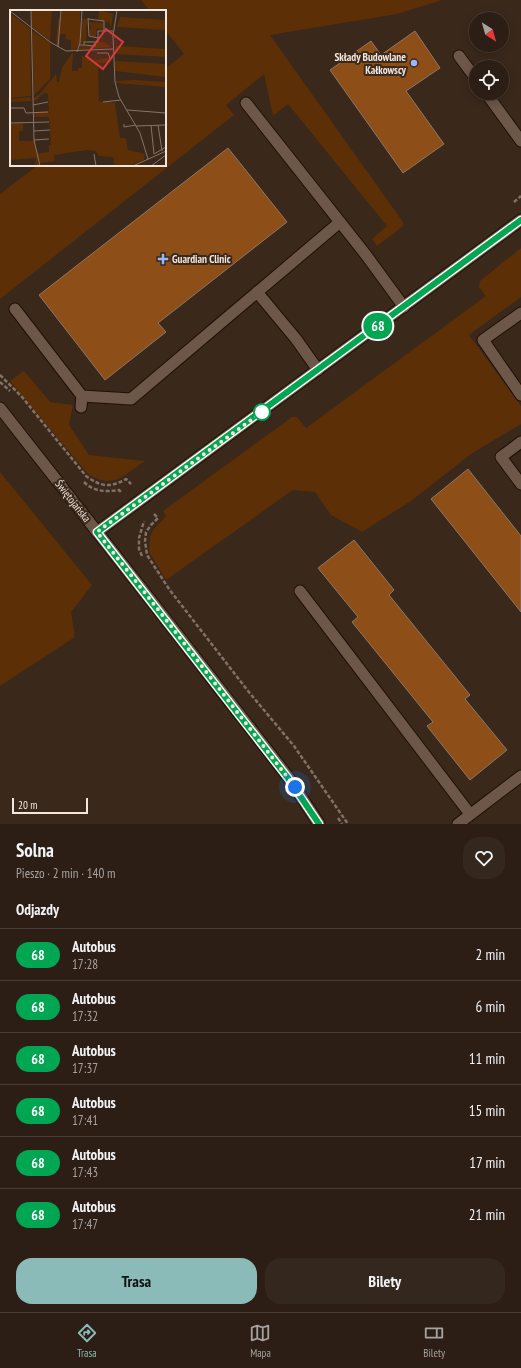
<!DOCTYPE html>
<html lang="pl">
<meta charset="utf-8">
<style>
body{margin:0;font-family:"PT Sans Narrow",sans-serif;background:#34271d;color:#f1f3f6;height:100vh;display:flex;flex-direction:column;font-size:15px;white-space:nowrap}
*{box-sizing:border-box;margin:0}
p{font-size:13px;color:#a6a2a0}
.icon{flex:none;width:22px;height:22px;fill:none;stroke:currentColor;stroke-width:2;stroke-linecap:round;stroke-linejoin:round}
.map{position:relative;height:824px;overflow:hidden}
.panel{display:flex;flex-direction:column;background:#2c1e14;flex:1}
.panel>*{flex:none}
.badge{padding:0 8px;border-radius:13px;font-size:14px;line-height:26px}
.needle{width:26px;rotate:143deg}
.buttons{position:absolute;left:469px;top:12px;display:grid;gap:8px}
.buttons a{display:grid;place-items:center;width:40px;height:40px;border-radius:50%;background:#2c1e14;box-shadow:0 2px 10px #0003,0 0 0 1px #483c34;font-size:20px}
.scale{position:absolute;left:12px;bottom:10px;width:76px;box-sizing:border-box;padding-left:4px;border:2px solid #f2e6dd;border-top:0;font-size:11px;line-height:14px;white-space:nowrap;color:#f2e6dd;-webkit-text-stroke:3px #3a281b;paint-order:stroke}
.you{position:absolute;width:20px;height:20px;margin:-10px;border:3px solid #fff;border-radius:50%;background:#1a73e8;box-shadow:0 0 0 6px #1a73e833}
.map>.badge{position:absolute;translate:-50% -50%;box-shadow:0 0 0 2px #fff}
h2{padding:0 16px;font-size:15px;line-height:36px}
.round{display:grid;place-items:center;flex:none;width:42px;height:42px;border-radius:16px;background:#34271d}
.head{display:flex;align-items:center;justify-content:space-between;height:68px;padding:0 16px}
h1{font-size:19px;font-weight:700;line-height:30px}
.action{display:flex;gap:8px;margin-top:auto;padding:8px 16px}
.action a{flex:1;height:46px;border-radius:16px;background:#8bbbb9;color:#111;font-size:16px;font-weight:700;line-height:46px;text-align:center}
.action a+a{background:#34271d;color:#f1f3f6}
ul{padding:0;list-style:none}
li{display:flex;align-items:center;gap:12px;height:52px;padding:0 16px;border-top:1px solid #483c34}
li div{flex:1}
li b{display:block;font-size:15px}
li em{font-style:normal}
li .badge{min-width:44px;font-weight:700;text-align:center}
.dock{display:flex;justify-content:space-around;align-items:center;height:56px;border-top:1px solid #483c34;background:#2c1e14;font-size:11px;color:#a6a2a0}
.dock a{display:grid;justify-items:center;gap:2px}
.dock .on{color:#8bbbb9}
.map>svg:first-child{display:block}
.green{fill:#5c2f07}
.building{fill:#8d4e17;stroke:#8c7768}
.lines{fill:none;stroke-linecap:round;stroke-linejoin:round}
.service-casing{stroke:#201005;stroke-width:13}
.minor-casing{stroke:#201005;stroke-width:13}
.tertiary-casing{stroke:#201005;stroke-width:13}
.path{stroke:#817166;stroke-width:2.5;stroke-dasharray:4 2;stroke-linecap:butt}
.service{stroke:#6c5749;stroke-width:11}
.minor{stroke:#6c5749;stroke-width:11}
.tertiary{stroke:#6c5749;stroke-width:11}
.line-casing{stroke:#fff;stroke-width:9}
.line{stroke:#00a651;stroke-width:6}
.walk{stroke:#f2e6dd;stroke-width:4;stroke-dasharray:0 7.2}
.poi-dot{fill:#97b6fd;stroke:#3a281b;stroke-width:1.5}
.stop-dot{fill:#fff;stroke:#00a651;stroke-width:2}
.labels{text-anchor:middle;dominant-baseline:central;stroke-width:4;stroke-linejoin:round;paint-order:stroke}
.poi-label{font-size:11px;font-weight:bold;fill:#f2e6dd;stroke:#3a281b;text-anchor:end}
.street-label{font-size:11px;fill:#f2e6dd;stroke:#3a281b}
.inset-road{fill:none;stroke:#847469;stroke-width:1}
.view{fill:#d93b3a;fill-opacity:0.15;stroke:#d93b3a;stroke-width:2}
.inset-edge{fill:none;stroke:#f2e6dd;stroke-width:2}
</style>
<div class="map">
<svg width="521" height="824" viewBox="0 0 521 824">
<rect width="100%" height="100%" fill="#3a281b"/>
<g class="green">
<path d="M141,0H442L397,14L270,35L403,222V226L377,246L372,239L387,226L288,104L273,116L264,74L226,105L234,115L0,299V194L38,165H165V69L184,54L165,30V11H150Z"/>
<path d="M521,248V297L469,335L521,406V424L471,454L411,501L362,532L331,515L315,492L293,490L166,580L149,552L150,537L153,530L166,516L163,511L292,417H297L306,428L486,296L479,287L480,281Z"/>
<path d="M24,371L50,402L73,405L69,425L89,455L145,461C124,475 113,490 88,474L10,381Z"/>
<path d="M0,472L92,585L71,612L75,637L0,686Z"/>
</g>
<g class="building">
<path d="M415,31L440,68L406,91L444,144L403,173L330,70L371,41L381,55Z"/>
<path d="M228,148L287,222L158,323L166,332L105,380L39,295Z"/>
<path d="M468,469L521,536V612L431,499Z"/>
<path d="M354,540L394,590L389,595L470,695L465,699L507,750L470,780L427,726L433,722L352,622L358,617L318,568Z"/>
</g>
<g class="lines">
<defs>
<g id="service">
<path d="M459,56L476,79"/>
<path d="M486,93L521,141"/>
<path d="M246,103L366,255L404,307"/>
<path d="M257,292L296,339L318,370"/>
<path d="M15,309L82,396L131,399L340,222"/>
<path d="M521,313L483,340L521,395"/>
<path d="M81,407L82,396"/>
<path d="M521,442L501,457L521,484"/>
<path d="M300,591L470,814"/>
<path d="M458,824L521,776"/>
</g>
<path id="minor" d="M97,532L521,220"/>
<path id="tertiary" d="M0,408L160,612L289,778L319,824"/>
</defs>
<use href="#service" class="service-casing"/>
<use href="#minor" class="minor-casing"/>
<use href="#tertiary" class="tertiary-casing"/>
<g class="path">
<path d="M514,202L521,196"/>
<path d="M0,375L22,397L86,476C101,487 110,488 126,479L131,484"/>
<path d="M0,382L10,391"/>
<path d="M84,482C94,492 106,492 119,490L121,492"/>
<path d="M154,514L158,518L151,525L146,532L145,541L147,555L169,589L248,691L294,746L348,824"/>
<path d="M142,556L139,549V538L144,521"/>
<path d="M338,818L342,824"/>
</g>
<use href="#service" class="service"/>
<use href="#minor" class="minor"/>
<use href="#tertiary" class="tertiary"/>
</g>
<g class="lines">
<defs>
<path id="line" d="M319,824L288,778L97,532L521,220"/>
</defs>
<use href="#line" class="line-casing"/>
<use href="#line" class="line"/>
<path class="walk" d="M262,412L97,532L160,612L295,787"/>
</g>
<g class="poi-dot">
<circle cx="414" cy="63" r="4"/>
<path d="M161 253h4v4h4v4h-4v4h-4v-4h-4v-4h4z"/>
</g>
<circle class="stop-dot" cx="262" cy="412" r="8"/>
<g class="labels">
<g class="poi-label">
<text x="406" y="57">Składy Budowlane<tspan x="406" dy="13">Kałkowscy</tspan></text>
<text x="172" y="259" text-anchor="start">Guardian Clinic</text>
</g>
<g class="street-label">
<text transform="translate(73 501) rotate(52)">Świętojańska</text>
</g>
</g>
<g transform="translate(10 10)">
<rect width="156" height="156" fill="#3a281b"/>
<path d="M22,0H42L40,31L22,17ZM52,0H70V34L65,41H61V30L55,29L56,24H50L49,37L46,34L48,9H51ZM89,0L103,4L101,18L99,12L88,11ZM0,3L20,19L21,86L0,88ZM110,7L156,10V20L107,17ZM74,8L77,10L76,31L70,34L72,9ZM78,12L94,13L93,20L87,18L86,27L79,25L81,17ZM22,21L40,33V69L24,85ZM86,32H94L102,37L68,40L71,36H86ZM106,36L156,39V47L104,44ZM87,41L86,50L102,47L101,52L88,53L89,91L105,93L110,128H116L118,140L135,144L134,150L119,156H105L103,147L89,146L86,141L77,140L44,145L45,151L30,153L26,144L39,142V135H41L39,107H24V102L39,101L38,84L34,83L25,91L23,88L29,85L46,64L47,72H49L52,58L62,43L67,45L63,44L62,61H68V58H72V46L85,51ZM105,51L156,54V67L105,61ZM124,70L156,72V77L106,73V71ZM20,87L22,91L0,92V89ZM13,113V121H9V131H24L29,156L25,155L26,148L0,150V114Z" fill="#5c2f07"/>
<path class="inset-road" d="M21,0L24,130L30,156M107,0L103,26L105,72L109,87L130,123L138,149M0,1L40,32L56,41L103,39M78,8L79,26L88,28M78,9L94,11V21M70,35H74V32H88V21H103M74,35L85,36L86,32M48,37L51,0M67,42L70,33L72,0M87,43H98L100,48M93,92L111,90M23,95L38,92M0,98H14L16,103L38,102M117,100L156,103M1,113L39,112M114,114V117L126,115M141,115L144,144L156,137M148,115L152,141M126,116L156,115M24,121L40,120M24,130L39,129M84,144L86,156M123,156L156,141M141,156L156,145"/>
<path class="view" d="M96,19L113,32L93,59L76,46Z"/>
<rect width="156" height="156" class="inset-edge"/>
</g>
</svg>
<div class="buttons">
<a><svg class="needle" viewBox="-14 -14 28 28"><path d="M0-13l5 13h-10z" fill="#e53935"/><path d="M0 13l5-13h-10z" fill="#a6a2a0"/></svg></a>
<a><svg class="icon" aria-label="locate" viewBox="0 0 24 24"><circle cx="12" cy="12" r="6"/><path d="M12 2v4M12 18v4M2 12h4M18 12h4"/></svg></a>
</div>
<div class="scale">20 m</div>
<div class="you" style="left:295px;top:787px"></div>
<b class="badge" style="left:378px;top:326px;background:#00a651;color:#fff">68</b>
</div>
<section class="panel">
<div class="head"><div><h1>Solna</h1><p>Pieszo · 2 min · 140 m</p></div><a class="round"><svg class="icon" aria-label="heart" viewBox="0 0 24 24"><path d="M12 20l-8-8c-3-5 5-10 8-4 3-6 11-1 8 4z"/></svg></a></div>
<h2>Odjazdy</h2>
<ul>
<li><span class="badge" style="background:#00a651;color:#fff">68</span><div><b>Autobus</b><p>17:28</p></div><em>2 min</em></li>
<li><span class="badge" style="background:#00a651;color:#fff">68</span><div><b>Autobus</b><p>17:32</p></div><em>6 min</em></li>
<li><span class="badge" style="background:#00a651;color:#fff">68</span><div><b>Autobus</b><p>17:37</p></div><em>11 min</em></li>
<li><span class="badge" style="background:#00a651;color:#fff">68</span><div><b>Autobus</b><p>17:41</p></div><em>15 min</em></li>
<li><span class="badge" style="background:#00a651;color:#fff">68</span><div><b>Autobus</b><p>17:43</p></div><em>17 min</em></li>
<li><span class="badge" style="background:#00a651;color:#fff">68</span><div><b>Autobus</b><p>17:47</p></div><em>21 min</em></li>
</ul>
<div class="action"><a>Trasa</a><a>Bilety</a></div>
</section>
<nav class="dock">
<a class="on"><svg class="icon" aria-label="directions" viewBox="0 0 24 24"><path d="M12 3l9 9-9 9-9-9zM9 14v-3h6M13 9l2 2-2 2"/></svg>Trasa</a>
<a><svg class="icon" aria-label="map" viewBox="0 0 24 24"><path d="M3 6l6-2 6 2 6-2v14l-6 2-6-2-6 2zM9 4v14M15 6v14"/></svg>Mapa</a>
<a><svg class="icon" aria-label="tickets" viewBox="0 0 24 24"><path d="M3 7h18v10H3zM15 7v10"/></svg>Bilety</a>
</nav>
